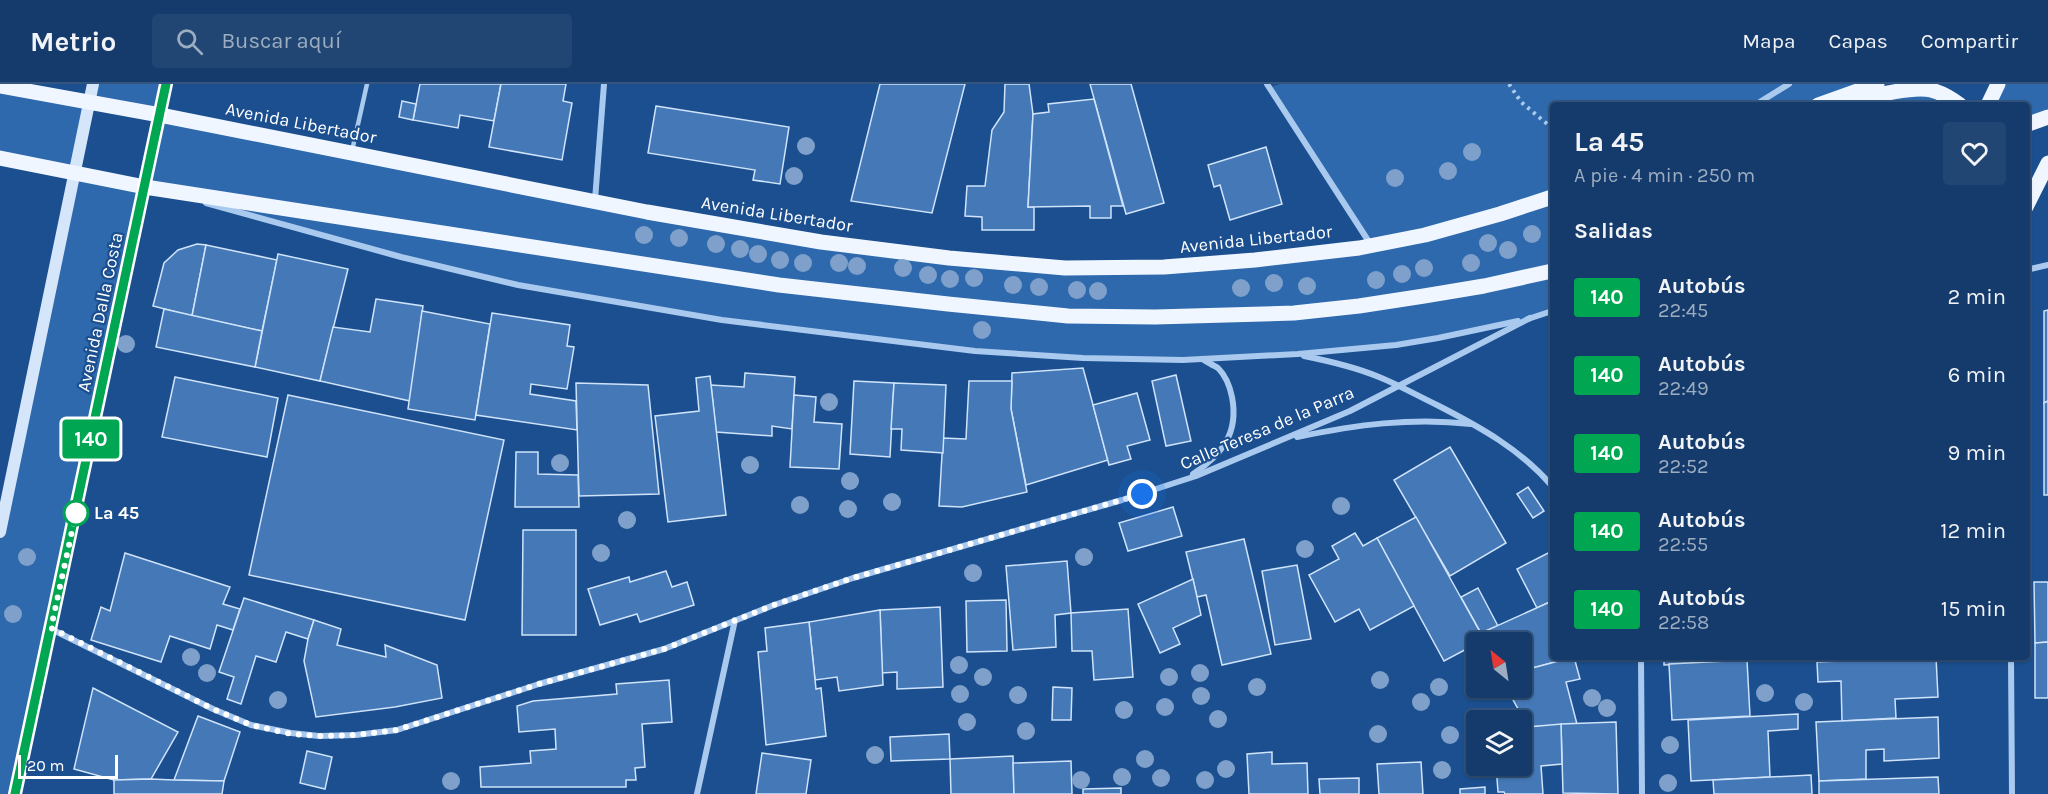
<!DOCTYPE html>
<html lang="es">
<meta charset="utf-8">
<style>
body{margin:0;font-family:Karla,sans-serif;background:#214673;color:#f1f3f6;height:100vh;display:flex;flex-direction:column;font-size:22px;white-space:nowrap}
*{box-sizing:border-box;margin:0}
p{font-size:20px;color:#9dadc1}
.icon{flex:none;width:33px;height:33px;fill:none;stroke:currentColor;stroke-width:2;stroke-linecap:round;stroke-linejoin:round}
.map{position:relative;flex:1;overflow:hidden}
.side{position:absolute;left:1550px;top:18px;width:480px;height:558px;display:flex;flex-direction:column;background:#143b6b;border-radius:6px;box-shadow:0 2px 4px #0004,0 0 0 2px #33557e}
.side>*{flex:none}
.badge{padding:0 12px;border-radius:4px;font-size:21px;line-height:39px}
.needle{width:39px;rotate:330deg}
.controls{position:absolute;left:1466px;top:548px;display:grid;gap:12px}
.controls a{display:grid;place-items:center;width:66px;height:66px;border-radius:6px;background:#143b6b;box-shadow:0 2px 4px #0004,0 0 0 2px #33557e;font-size:30px}
.scale{position:absolute;left:18px;bottom:15px;width:100px;box-sizing:border-box;padding-left:6px;border:3px solid #fff;border-top:0;font-size:16px;line-height:21px;white-space:nowrap;color:#fff;-webkit-text-stroke:4px #1b4f8f;paint-order:stroke}
.you{position:absolute;width:30px;height:30px;margin:-15px;border:4px solid #fff;border-radius:50%;background:#1a73e8;box-shadow:0 0 0 9px #1a73e833}
.map>.badge{position:absolute;translate:-50% -50%;box-shadow:0 0 0 3px #fff}
h2{padding:0 24px;font-size:22px;line-height:54px}
.round{display:grid;place-items:center;flex:none;width:63px;height:63px;border-radius:6px;background:#214673}
.overview{display:flex;align-items:center;justify-content:space-between;height:102px;padding:0 24px}
h1{font-size:28px;font-weight:700;line-height:45px}
ul{padding:0;list-style:none}
li{display:flex;align-items:center;gap:18px;height:78px;padding:0 24px}
li div{flex:1}
li b{display:block;font-size:22px}
li em{font-style:normal}
li .badge{min-width:66px;font-weight:700;text-align:center}
header{display:flex;align-items:center;gap:36px;box-sizing:border-box;height:84px;padding:0 30px;background:#143b6b;border-bottom:2px solid #33557e}
header strong{font-size:28px}
nav{display:flex;gap:33px;margin-inline-start:auto;font-size:21px}
.search{width:420px;height:54px;background:#214673;display:flex;align-items:center;gap:15px;box-sizing:border-box;padding:0 21px;border-radius:6px;color:#9dadc1;font-size:22px}
.map>svg:first-child{display:block}
.green{fill:#2e69ad;fill-rule:evenodd}
.building{fill:#4478b7;stroke:#cfe3fa;stroke-width:1.5}
.lines{fill:none;stroke-linecap:round;stroke-linejoin:round}
.path{stroke:#a9c9ee;stroke-width:4;stroke-dasharray:3 4.5;stroke-linecap:butt}
.lane{stroke:#a9c9ee;stroke-width:4.5}
.street{stroke:#a9c9ee;stroke-width:6}
.secondary{stroke:#d6e6fa;stroke-width:12}
.primary{stroke:#f0f6ff;stroke-width:15}
.tree{fill:#7ea0ca}
.line-casing{stroke:#fff;stroke-width:14}
.line{stroke:#00a651;stroke-width:9}
.walk{stroke:#fff;stroke-width:6;stroke-dasharray:0 10.8}
.stop-dot{fill:#fff;stroke:#00a651;stroke-width:3}
.labels{text-anchor:middle;dominant-baseline:central;stroke-width:4.5;stroke-linejoin:round;paint-order:stroke}
.street-label{font-size:18px;fill:#fff;stroke:#1b4f8f}
.stop-label{font-size:18px;font-weight:bold;fill:#fff;stroke:#1b4f8f;text-anchor:start}
</style>
<header>
<strong>Metrio</strong>
<div class="search"><svg class="icon" aria-label="search" viewBox="0 0 24 24"><circle cx="10" cy="10" r="6"/><path d="M15 15l6 6"/></svg>Buscar aquí</div>
<nav><a>Mapa</a><a>Capas</a><a>Compartir</a></nav>
</header>
<div class="map">
<svg width="2048" height="710" viewBox="0 0 2048 710">
<rect width="100%" height="100%" fill="#1b4f8f"/>
<g class="green">
<path d="M93,0H166L160,31L647,128L1065,184L1359,164L1552,113V227L1530,234L1396,261L1183,276L975,267L722,236L518,201L145,103L15,710H0V448L74,89L0,74V2L89,18ZM89,19L160,32L145,102L75,89Z"/>
<path d="M1280,0H1786L1753,21H1552V111L1372,160L1271,3Z"/>
<path d="M1789,0H1877L1818,21H1755Z"/>
<path d="M1998,0H2048V33L2027,41L2026,21H1988Z"/>
<path d="M1929,5L1960,21H1834Z"/>
</g>
<g class="building">
<path d="M420,0H501L494,37L460,31L458,44L413,36Z"/>
<path d="M501,0H566L563,17L572,19L562,76L489,63Z"/>
<path d="M880,0H965L932,129L851,117Z"/>
<path d="M1005,0H1029L1033,30L1028,123H1034V146H982V133L965,132L967,102H985L992,46L1004,28Z"/>
<path d="M1090,0H1131L1164,119L1126,130Z"/>
<path d="M1094,15L1123,122H1111V134H1090V122L1028,123L1033,30L1049,28L1048,20Z"/>
<path d="M402,17L416,20L413,36L399,33Z"/>
<path d="M656,22L789,43L780,100L753,96L755,86L648,69Z"/>
<path d="M1266,63L1282,120L1230,136L1220,101L1214,103L1208,81Z"/>
<path d="M197,160L206,161L192,232L153,222L164,179L178,166Z"/>
<path d="M206,161L277,176L262,247L192,232Z"/>
<path d="M278,170L348,185L320,297L255,283Z"/>
<path d="M376,215L423,222L410,317L320,297L333,243L370,248Z"/>
<path d="M164,225L262,247L255,283L156,263Z"/>
<path d="M2048,226V317L2044,319V227Z"/>
<path d="M422,227L490,240L475,336L408,325Z"/>
<path d="M492,229L570,241L567,262L574,263L567,305L531,300L530,310L576,317L577,346L476,331Z"/>
<path d="M1083,284L1108,376L1026,401L1011,325L1012,289Z"/>
<path d="M745,289L795,293L792,345L772,342V352L716,348L711,301L744,303Z"/>
<path d="M1176,291L1191,357L1166,362L1152,297Z"/>
<path d="M710,292L726,431L668,438L655,332L699,327L696,294Z"/>
<path d="M175,293L278,314L267,373L162,353Z"/>
<path d="M854,297L894,299L890,373L850,370Z"/>
<path d="M969,297H1012L1011,325L1027,408L962,423L939,422L943,354L966,355Z"/>
<path d="M576,299L648,301L659,410L579,412Z"/>
<path d="M894,299L946,301L943,369L901,366L902,345H891Z"/>
<path d="M1137,309L1150,356L1127,362L1131,375L1109,381L1093,321Z"/>
<path d="M288,311L504,356L465,536L249,491Z"/>
<path d="M794,311L816,313L814,338L842,340L839,385L790,383Z"/>
<path d="M2048,317V411H2044V319Z"/>
<path d="M1450,363L1506,459L1450,492L1394,396Z"/>
<path d="M516,368H538V390L578,391L579,423H515Z"/>
<path d="M1528,403L1544,427L1533,434L1517,410Z"/>
<path d="M1173,423L1182,452L1128,467L1119,439Z"/>
<path d="M1416,433L1484,555L1476,558V560L1444,577L1377,454Z"/>
<path d="M523,446H576V551H522Z"/>
<path d="M1355,449L1363,462L1377,454L1414,522L1370,546L1359,525L1335,538L1309,491L1339,475L1332,462Z"/>
<path d="M1244,455L1271,570L1222,581L1206,511L1197,513L1186,468Z"/>
<path d="M1552,467V517L1537,524L1517,485Z"/>
<path d="M125,469L230,503L223,520L240,525L233,546L217,541L210,565L170,552L161,578L91,556L101,523L110,527Z"/>
<path d="M1067,477L1071,529L1055,531L1056,563L1013,566L1006,482Z"/>
<path d="M1297,481L1311,555L1275,561L1262,487Z"/>
<path d="M666,487L672,503L687,498L694,521L640,538L637,530L600,541L588,505L629,493L630,498Z"/>
<path d="M1193,495L1201,531L1173,544L1180,560L1160,569L1138,520Z"/>
<path d="M2034,498H2048V558L2035,559Z"/>
<path d="M1478,504L1498,542L1481,549L1461,513Z"/>
<path d="M244,514L314,536L308,555L286,548L276,578L256,572L241,620L227,615L234,593L219,588Z"/>
<path d="M1006,516L1007,567L967,568L966,517Z"/>
<path d="M1552,517V573H1573L1521,587V558H1486L1481,549Z"/>
<path d="M940,523L943,603L897,605V588L882,589L880,526Z"/>
<path d="M1128,525L1133,593L1094,596L1092,567H1072L1071,529Z"/>
<path d="M880,526L883,601L839,607L837,593L815,596L809,538Z"/>
<path d="M314,536L341,545L337,561L386,573L385,561L437,581L442,614L395,623L316,633L304,577L308,555Z"/>
<path d="M809,538L816,605L821,604L826,652L766,661L758,568L767,567L765,544Z"/>
<path d="M2048,558V614H2035V559Z"/>
<path d="M1574,573L1580,595L1566,598L1577,640L1528,643L1506,603H1521V587Z"/>
<path d="M1664,573H1802V574L1664,581Z"/>
<path d="M1867,573H1921V574L1867,576Z"/>
<path d="M1936,573L1938,613L1895,615L1896,634L1842,637L1841,597L1818,598L1817,578Z"/>
<path d="M1747,576L1750,632L1672,636L1669,580Z"/>
<path d="M669,596L672,638L642,640L645,683L635,684L636,696H626V703H481L480,683L531,679L530,667L556,665L555,645L519,648L517,622L533,617L617,610L616,600Z"/>
<path d="M1053,603L1072,604L1071,636H1052Z"/>
<path d="M93,604L178,648L151,695L114,696L74,685Z"/>
<path d="M1798,630V645L1768,647L1770,693L1691,697L1688,636Z"/>
<path d="M198,632L240,648L224,697L174,696Z"/>
<path d="M1938,633L1939,674L1884,677V665L1866,666V695L1819,697L1816,638Z"/>
<path d="M1616,638L1618,710L1563,709L1561,640Z"/>
<path d="M1561,640L1562,680L1541,682L1543,710H1505L1504,708H1498L1496,681H1521V672L1530,671L1528,643Z"/>
<path d="M949,650L950,675L891,677L890,653Z"/>
<path d="M307,667L332,673L325,705L300,699Z"/>
<path d="M1272,668V680L1307,679L1308,710H1249L1247,670Z"/>
<path d="M762,669L811,676L806,710H756Z"/>
<path d="M1013,672L1014,710H951L950,675Z"/>
<path d="M1071,677L1072,710H1014L1013,679Z"/>
<path d="M1421,678L1423,710H1379L1377,680Z"/>
<path d="M1811,691L1812,710H1714L1713,696Z"/>
<path d="M1938,693L1939,710H1819V697Z"/>
<path d="M1359,694V710H1320L1319,695Z"/>
<path d="M151,695L174,696L224,697L222,710H114V696Z"/>
<path d="M1485,703V710H1460V705Z"/>
<path d="M1121,704V710H1083V705Z"/>
</g>
<g class="lines">
<path class="path" d="M1509,0L1521,18L1552,44"/>
<path class="lane" d="M352,67L367,0"/>
<g class="street">
<path d="M1267,0L1371,161"/>
<path d="M1755,21L1789,0"/>
<path d="M595,116L604,0"/>
<path d="M206,119L401,173L518,201L722,236L975,267L1083,274L1183,276L1298,270L1396,261L1438,254L1518,237"/>
<path d="M2026,186L2048,181"/>
<path d="M1528,235L1552,227"/>
<path d="M1304,272C1329,277 1355,283 1379,293C1399,301 1418,312 1437,321C1480,343 1520,365 1552,402"/>
<path d="M1297,353C1355,341 1412,333 1471,340"/>
<path d="M1193,390C1222,371 1239,349 1232,313C1230,303 1226,292 1218,284C1213,281 1207,278 1202,275"/>
<path d="M51,545L213,625L251,641L291,649L319,652L356,651L397,646L539,600L664,565L774,521L853,494L1122,416L1196,392L1350,327L1530,234"/>
<path d="M1641,573L1642,710"/>
<path d="M2011,573L2012,710"/>
<path d="M697,710L735,536"/>
</g>
<g class="secondary">
<path d="M0,448L93,0"/>
<path d="M15,710L166,0"/>
</g>
<g class="primary">
<path d="M0,2L160,31L647,128L821,158L949,174L1065,184L1164,183L1255,176L1359,164L1425,151L1500,130L1552,113"/>
<path d="M1818,21L1877,0"/>
<path d="M1834,21C1857,16 1911,1 1931,6C1943,9 1951,14 1960,21"/>
<path d="M1988,21L1998,0"/>
<path d="M2026,41L2048,33"/>
<path d="M0,74L145,103L779,201L948,220L1068,232L1155,233L1294,229L1359,222L1424,212L1484,202L1552,187"/>
<path d="M2026,123L2048,79"/>
</g>
</g>
<g class="tree">
<circle cx="806" cy="62" r="9"/>
<circle cx="1472" cy="68" r="9"/>
<circle cx="1448" cy="87" r="9"/>
<circle cx="794" cy="92" r="9"/>
<circle cx="1395" cy="94" r="9"/>
<circle cx="1532" cy="150" r="9"/>
<circle cx="644" cy="151" r="9"/>
<circle cx="679" cy="154" r="9"/>
<circle cx="1488" cy="159" r="9"/>
<circle cx="716" cy="160" r="9"/>
<circle cx="740" cy="165" r="9"/>
<circle cx="1508" cy="166" r="9"/>
<circle cx="758" cy="170" r="9"/>
<circle cx="780" cy="176" r="9"/>
<circle cx="803" cy="179" r="9"/>
<circle cx="839" cy="179" r="9"/>
<circle cx="1471" cy="179" r="9"/>
<circle cx="857" cy="182" r="9"/>
<circle cx="903" cy="184" r="9"/>
<circle cx="1424" cy="184" r="9"/>
<circle cx="1402" cy="190" r="9"/>
<circle cx="928" cy="191" r="9"/>
<circle cx="974" cy="194" r="9"/>
<circle cx="950" cy="195" r="9"/>
<circle cx="1376" cy="196" r="9"/>
<circle cx="1274" cy="199" r="9"/>
<circle cx="1013" cy="201" r="9"/>
<circle cx="1307" cy="202" r="9"/>
<circle cx="1039" cy="203" r="9"/>
<circle cx="1241" cy="204" r="9"/>
<circle cx="1077" cy="206" r="9"/>
<circle cx="1098" cy="207" r="9"/>
<circle cx="982" cy="246" r="9"/>
<circle cx="126" cy="260" r="9"/>
<circle cx="829" cy="318" r="9"/>
<circle cx="560" cy="379" r="9"/>
<circle cx="750" cy="381" r="9"/>
<circle cx="850" cy="397" r="9"/>
<circle cx="892" cy="418" r="9"/>
<circle cx="800" cy="421" r="9"/>
<circle cx="1341" cy="422" r="9"/>
<circle cx="848" cy="425" r="9"/>
<circle cx="627" cy="436" r="9"/>
<circle cx="1305" cy="465" r="9"/>
<circle cx="601" cy="469" r="9"/>
<circle cx="27" cy="473" r="9"/>
<circle cx="1084" cy="473" r="9"/>
<circle cx="973" cy="489" r="9"/>
<circle cx="13" cy="530" r="9"/>
<circle cx="191" cy="573" r="9"/>
<circle cx="959" cy="581" r="9"/>
<circle cx="207" cy="589" r="9"/>
<circle cx="1200" cy="589" r="9"/>
<circle cx="983" cy="593" r="9"/>
<circle cx="1169" cy="593" r="9"/>
<circle cx="1380" cy="596" r="9"/>
<circle cx="1257" cy="603" r="9"/>
<circle cx="1439" cy="603" r="9"/>
<circle cx="1765" cy="609" r="9"/>
<circle cx="960" cy="610" r="9"/>
<circle cx="1018" cy="611" r="9"/>
<circle cx="1201" cy="612" r="9"/>
<circle cx="1592" cy="614" r="9"/>
<circle cx="278" cy="616" r="9"/>
<circle cx="1421" cy="618" r="9"/>
<circle cx="1804" cy="618" r="9"/>
<circle cx="1165" cy="623" r="9"/>
<circle cx="1607" cy="624" r="9"/>
<circle cx="1124" cy="626" r="9"/>
<circle cx="1218" cy="635" r="9"/>
<circle cx="967" cy="638" r="9"/>
<circle cx="1026" cy="647" r="9"/>
<circle cx="1378" cy="650" r="9"/>
<circle cx="1450" cy="651" r="9"/>
<circle cx="1670" cy="661" r="9"/>
<circle cx="875" cy="671" r="9"/>
<circle cx="1145" cy="675" r="9"/>
<circle cx="1226" cy="685" r="9"/>
<circle cx="1442" cy="686" r="9"/>
<circle cx="1122" cy="693" r="9"/>
<circle cx="1161" cy="694" r="9"/>
<circle cx="1081" cy="696" r="9"/>
<circle cx="1205" cy="696" r="9"/>
<circle cx="451" cy="697" r="9"/>
<circle cx="1668" cy="699" r="9"/>
</g>
<g class="lines">
<defs>
<path id="line" d="M15,710L166,0"/>
</defs>
<use href="#line" class="line-casing"/>
<use href="#line" class="line"/>
<path class="walk" d="M76,429L51,544L213,625L251,641L291,650L319,652L356,651L397,646L539,600L664,565L774,521L853,494L1142,410"/>
</g>
<circle class="stop-dot" cx="76" cy="429" r="12"/>
<g class="labels">
<g class="street-label">
<text transform="translate(301 39) rotate(11)">Avenida Libertador</text>
<text transform="translate(777 130) rotate(9)">Avenida Libertador</text>
<text transform="translate(1256 155) rotate(-6)">Avenida Libertador</text>
<text transform="translate(100 228) rotate(-78)">Avenida Dalla Costa</text>
<text transform="translate(1267 344) rotate(-23)">Calle Teresa de la Parra</text>
</g>
<g class="stop-label">
<text x="94" y="429">La 45</text>
</g>
</g>
</svg>
<div class="controls">
<a><svg class="needle" viewBox="-14 -14 28 28"><path d="M0-13l5 13h-10z" fill="#e53935"/><path d="M0 13l5-13h-10z" fill="#9dadc1"/></svg></a>
<a><svg class="icon" aria-label="layers" viewBox="0 0 24 24"><path d="M12 4l9 5-9 5-9-5zM3 14l9 5 9-5"/></svg></a>
</div>
<div class="scale">20 m</div>
<div class="you" style="left:1142px;top:410px"></div>
<b class="badge" style="left:91px;top:355px;background:#00a651;color:#fff">140</b>
<section class="side">
<div class="overview"><div><h1>La 45</h1><p>A pie · 4 min · 250 m</p></div><a class="round"><svg class="icon" aria-label="heart" viewBox="0 0 24 24"><path d="M12 20l-8-8c-3-5 5-10 8-4 3-6 11-1 8 4z"/></svg></a></div>
<h2>Salidas</h2>
<ul>
<li><span class="badge" style="background:#00a651;color:#fff">140</span><div><b>Autobús</b><p>22:45</p></div><em>2 min</em></li>
<li><span class="badge" style="background:#00a651;color:#fff">140</span><div><b>Autobús</b><p>22:49</p></div><em>6 min</em></li>
<li><span class="badge" style="background:#00a651;color:#fff">140</span><div><b>Autobús</b><p>22:52</p></div><em>9 min</em></li>
<li><span class="badge" style="background:#00a651;color:#fff">140</span><div><b>Autobús</b><p>22:55</p></div><em>12 min</em></li>
<li><span class="badge" style="background:#00a651;color:#fff">140</span><div><b>Autobús</b><p>22:58</p></div><em>15 min</em></li>
</ul>
</section>
</div>
